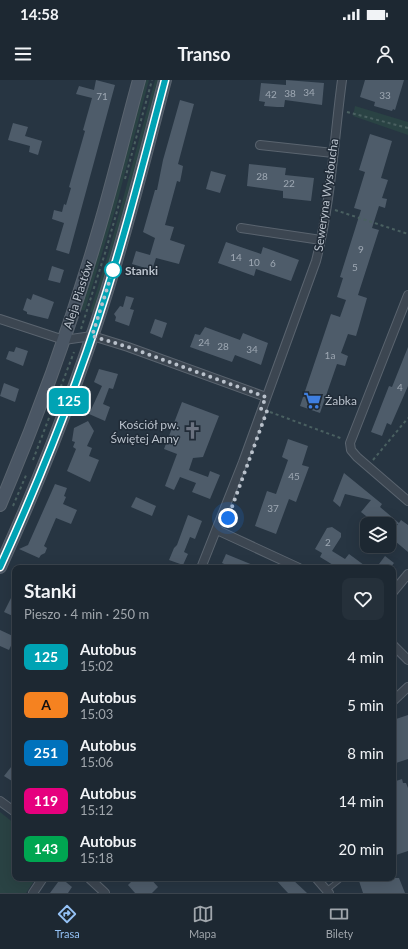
<!DOCTYPE html>
<html lang="pl">
<meta charset="utf-8">
<style>
body{margin:0;font-family:Lato,sans-serif;background:#25303a;color:#f1f3f6;height:100vh;display:flex;flex-direction:column;font-size:15px;white-space:nowrap}
*{box-sizing:border-box;margin:0}
p{font-size:13px;color:#a0a6ac}
.icon{flex:none;width:22px;height:22px;fill:none;stroke:currentColor;stroke-width:2;stroke-linecap:round;stroke-linejoin:round}
.map{position:relative;flex:1;overflow:hidden}
.sheet{position:absolute;left:12px;top:485px;width:384px;height:316px;display:flex;flex-direction:column;background:#1d2832;border-radius:8px;box-shadow:0 4px 16px #0002,0 0 0 1px #3b444d}
.sheet>*{flex:none}
.badge{padding:0 8px;border-radius:6px;font-size:14px;line-height:26px}
.controls{position:absolute;left:360px;top:437px;display:grid;gap:8px}
.controls a{display:grid;place-items:center;width:36px;height:36px;border-radius:8px;background:#1d2832;box-shadow:0 4px 16px #0002,0 0 0 1px #3b444d;font-size:20px}
.you{position:absolute;width:20px;height:20px;margin:-10px;border:3px solid #fff;border-radius:50%;background:#1a73e8;box-shadow:0 0 0 6px #1a73e833}
.map>.badge{position:absolute;translate:-50% -50%;box-shadow:0 0 0 2px #fff}
.round{display:grid;place-items:center;flex:none;width:42px;height:42px;border-radius:8px;background:#25303a}
.summary{display:flex;align-items:center;justify-content:space-between;height:68px;padding:0 12px}
h1{font-size:19px;font-weight:700;line-height:30px}
ul{padding:0;list-style:none}
li{display:flex;align-items:center;gap:12px;height:48px;padding:0 12px}
li div{flex:1}
li b{display:block;font-size:15px}
li em{font-style:normal}
li .badge{min-width:44px;font-weight:700;text-align:center}
.status{display:flex;justify-content:space-between;align-items:center;height:28px;padding:0 20px;background:#1d2832;direction:ltr}
.status svg{height:11px;fill:currentColor}
header{display:flex;justify-content:space-between;align-items:center;height:52px;padding:0 12px;background:#1d2832;font-size:18px;font-weight:700}
.tab-bar{display:flex;justify-content:space-around;align-items:center;height:56px;border-top:1px solid #3b444d;background:#1d2832;font-size:11px;color:#a0a6ac}
.tab-bar a{display:grid;justify-items:center;gap:2px}
.tab-bar .on{color:#94c1f5}
.map>svg:first-child{display:block}
.green{fill:#2a4344}
.building{fill:#4e5c6a}
.lines{fill:none;stroke-linecap:round;stroke-linejoin:round}
.lane-casing{stroke:#5a646f;stroke-width:5.5}
.street-casing{stroke:#5a646f;stroke-width:10}
.secondary-casing{stroke:#5a646f;stroke-width:14}
.path{stroke:#4a6061;stroke-width:2;stroke-dasharray:3 3;stroke-linecap:butt}
.lane{stroke:#3c4651;stroke-width:4}
.street{stroke:#3c4651;stroke-width:8}
.secondary{stroke:#4a5664;stroke-width:12}
.line-casing{stroke:#fff;stroke-width:9}
.line{stroke:#00a3b4;stroke-width:6}
.walk{stroke:#b9c1cb;stroke-width:4;stroke-dasharray:0 7.2}
.stop-dot{fill:#fff;stroke:#00a3b4;stroke-width:2}
.labels{text-anchor:middle;dominant-baseline:central;stroke-width:3;stroke-linejoin:round;paint-order:stroke}
.number-label{font-size:10px;fill:#9ea8b3}
.street-label{font-size:12px;fill:#b9c1cb;stroke:#202b37}
.stop-label{font-size:12px;font-weight:bold;fill:#b9c1cb;stroke:#202b37;text-anchor:start}
.poi-label{font-size:12px;fill:#b9c1cb;stroke:#202b37;text-anchor:start}
</style>
<div class="status"><b>14:58</b><svg viewBox="0 0 49 12"><path d="M0 12V9h3v3zM5 12V6h3v6zM10 12V3h3v9zM15 12V0h3v12zM26 1h20v11H26zM47 4h2v5h-2z"/></svg></div>
<header><svg class="icon" aria-label="menu" viewBox="0 0 24 24"><path d="M4 6h16M4 12h16M4 18h16"/></svg>Transo<svg class="icon" aria-label="person" viewBox="0 0 24 24"><circle cx="12" cy="8" r="4"/><path d="M4 21q1-7 8-7t8 7"/></svg></header>
<div class="map">
<svg width="408" height="813" viewBox="0 0 408 813">
<rect width="100%" height="100%" fill="#273542"/>
<g class="green">
<path d="M144,0H149L116,127L85,230L78,231Z"/>
<path d="M155,0H160L135,95L95,233L90,232L109,171Z"/>
<path d="M355,26L408,42V55L353,36Z"/>
<path d="M0,732L15,744V798H36L26,813H0Z"/>
</g>
<g class="building">
<path d="M96,0L115,5L69,174L56,170L64,143L52,139L54,130L62,132L64,124L66,125L71,108L69,107L85,51L83,50L92,18L76,14L79,6L94,10Z"/>
<path d="M286,0L324,3L322,25L285,20L284,27H277L264,26L265,22L259,21L261,3L286,5Z"/>
<path d="M365,0H404L395,30L393,29L392,31L374,26L375,22L360,17Z"/>
<path d="M180,20L194,24L178,84L183,86L182,92L180,102L177,101L165,145L174,147L170,160L185,165L179,184L156,178L152,190L132,184L136,171L150,175L155,158L143,152L155,110H157L163,80Z"/>
<path d="M13,43L28,47L25,56L42,61L38,75L29,72L30,66L8,60Z"/>
<path d="M370,54L392,61L381,98L388,100L382,118L387,119L385,128L379,126L372,148L379,150L358,215L367,218L359,246L356,256L348,254L341,273L348,276L345,286L337,284L320,333L300,326L331,234L340,237L346,220L337,217L343,198L340,197L361,130L354,128L365,92L359,90Z"/>
<path d="M249,84L286,88L285,95L314,98L311,121L283,118V111L247,106Z"/>
<path d="M211,91L226,95L220,113L206,109Z"/>
<path d="M226,162L261,174L263,167L299,180L291,201L256,189L254,196L218,183Z"/>
<path d="M52,186L64,190L60,203L48,200Z"/>
<path d="M33,214L54,222L48,239L27,234V232L23,230L27,218L31,220Z"/>
<path d="M126,216L134,218L130,229L134,230L129,246L115,241L116,237L114,234L120,226L123,227Z"/>
<path d="M155,239L167,243L162,258L150,253Z"/>
<path d="M205,247L240,260L243,253L268,263L261,285L235,275L232,282L190,267L195,254L200,255Z"/>
<path d="M16,267L28,271L23,286L6,279L9,271L14,272Z"/>
<path d="M408,267V306L391,345L387,343L382,356L371,352L389,306L392,307Z"/>
<path d="M99,289L118,294L113,309L109,308L103,324L110,327L105,341L89,334L102,306L94,302Z"/>
<path d="M4,303L19,309L15,322L0,316Z"/>
<path d="M182,322L219,336L203,377L193,378L189,390L208,397L210,391L220,395L210,419L192,412L196,403L180,397L174,410L165,406L177,374L164,369Z"/>
<path d="M88,341L94,351L87,366L92,368L89,376L99,380L90,402L67,391L76,369L73,367L75,362L72,361L74,348Z"/>
<path d="M288,359L308,366L302,385L309,387L296,422L289,419L276,454L255,446L267,411L276,414L288,380L282,377Z"/>
<path d="M344,393L382,424L380,427L399,443L401,440L408,445V472L389,456L398,444H376L361,432L371,420L345,414L340,427L333,421Z"/>
<path d="M55,404L67,408L64,416L66,417L63,424L77,430L71,444L56,438L44,466L47,468L45,473L41,475L39,478L19,469L28,465Z"/>
<path d="M136,417L156,426L152,436L131,427Z"/>
<path d="M188,435L202,441L195,459L190,457L184,472L188,474L183,485L169,480L174,468L177,465Z"/>
<path d="M332,447L341,453V457L332,471L345,479L349,474L368,488H338L320,477L322,473L315,469L327,448Z"/>
<path d="M226,474L260,488H233L222,483Z"/>
<path d="M385,476L394,483L390,488H376Z"/>
<path d="M15,510V537L4,532Z"/>
<path d="M0,550L15,557L9,570L0,566Z"/>
<path d="M408,635V679L393,684V640Z"/>
<path d="M15,682V703L4,696Z"/>
<path d="M402,699L403,703H406L408,708V771L393,776V702Z"/>
<path d="M61,798L72,807L68,813H50Z"/>
<path d="M135,798H150L158,807L152,813H135L128,805Z"/>
<path d="M274,798H291L307,813H288Z"/>
<path d="M367,798H399L405,813H363L359,801Z"/>
</g>
<g class="lines">
<defs>
<path id="lane" d="M327,810L342,798"/>
<g id="street">
<path d="M260,65L333,73"/>
<path d="M241,148L321,160"/>
<path d="M408,215L350,363L351,370L357,377L408,421"/>
<path d="M0,239L64,260L92,256L99,258L128,267L266,317"/>
<path d="M217,450L299,488"/>
<path d="M201,488L243,382L316,181C331,122 334,60 342,0"/>
<path d="M393,512L408,494"/>
<path d="M393,565L408,580"/>
<path d="M393,621L408,607"/>
<path d="M0,721L15,732"/>
<path d="M89,798L105,813"/>
<path d="M316,798L329,813"/>
<path d="M33,813L43,798"/>
</g>
<g id="secondary">
<path d="M0,425C38,336 71,245 98,152C113,102 125,51 139,0"/>
<path d="M0,487C45,388 85,286 116,181C134,121 149,61 165,0"/>
</g>
</defs>
<use href="#lane" class="lane-casing"/>
<use href="#street" class="street-casing"/>
<use href="#secondary" class="secondary-casing"/>
<g class="path">
<path d="M347,32L408,48"/>
<path d="M125,99L152,0"/>
<path d="M335,130L408,154"/>
<path d="M81,249L106,170L121,117"/>
<path d="M270,332L343,359"/>
<path d="M33,380L74,272"/>
<path d="M373,380L408,338"/>
<path d="M13,426L27,393"/>
</g>
<use href="#lane" class="lane"/>
<use href="#street" class="street"/>
<use href="#secondary" class="secondary"/>
</g>
<g class="lines">
<defs>
<path id="line" d="M0,487C45,388 85,286 116,181C134,121 149,61 165,0"/>
</defs>
<use href="#line" class="line-casing"/>
<use href="#line" class="line"/>
<path class="walk" d="M113,190L92,256L128,267L266,317L261,329L267,331L228,438"/>
</g>
<defs>
<symbol id="supermarket-bare" viewBox="-9 -9 18 18"><path d="M-6-5.5h2.5l.6 2H6L4.5 2H-2.5L-4.4-4H-6ZM-1.5 3.2a1.3 1.3 0 1 0 .1 0ZM3 3.2a1.3 1.3 0 1 0 .1 0Z" fill="#3f7fe0" stroke="#202b37" stroke-width="2.5" paint-order="stroke"/></symbol>
<symbol id="church-bare" viewBox="-9 -9 18 18"><path d="M-1.2-6h2.4v3.5h3.3v2.4h-3.3V6h-2.4V-.1h-3.3v-2.4h3.3Z" fill="#6b7280" stroke="#202b37" stroke-width="2.5" paint-order="stroke"/></symbol>
</defs>
<g fill-rule="evenodd">
<use href="#supermarket-bare" x="300" y="308" width="25" height="25"/>
<use href="#church-bare" x="180" y="338" width="25" height="25"/>
</g>
<circle class="stop-dot" cx="113" cy="190" r="8"/>
<g class="labels">
<g class="number-label">
<text x="309" y="12">34</text>
<text x="290" y="13">38</text>
<text x="271" y="14">42</text>
<text x="385" y="15">33</text>
<text x="102" y="16">71</text>
<text x="262" y="96">28</text>
<text x="289" y="103">22</text>
<text x="361" y="169">9</text>
<text x="236" y="177">14</text>
<text x="254" y="182">10</text>
<text x="273" y="183">6</text>
<text x="355" y="187">5</text>
<text x="204" y="262">24</text>
<text x="223" y="266">28</text>
<text x="252" y="269">34</text>
<text x="330" y="275">1a</text>
<text x="400" y="307">4</text>
<text x="294" y="396">45</text>
<text x="273" y="428">37</text>
<text x="328" y="462">2</text>
</g>
<g class="street-label">
<text transform="translate(326 115) rotate(-82)">Seweryna Wysłoucha</text>
<text transform="translate(78 215) rotate(-72)">Aleja Piastów</text>
</g>
<g class="stop-label">
<text x="125" y="190">Stanki</text>
</g>
<g class="poi-label">
<text x="325" y="320">Żabka</text>
<text x="179" y="344" text-anchor="end">Kościół pw.<tspan x="179" dy="14">Świętej Anny</tspan></text>
</g>
</g>
</svg>
<div class="controls">
<a><svg class="icon" aria-label="layers" viewBox="0 0 24 24"><path d="M12 4l9 5-9 5-9-5zM3 14l9 5 9-5"/></svg></a>
</div>
<div class="you" style="left:228px;top:438px"></div>
<b class="badge" style="left:69px;top:321px;background:#00a3b4;color:#fff">125</b>
<section class="sheet">
<div class="summary"><div><h1>Stanki</h1><p>Pieszo · 4 min · 250 m</p></div><a class="round"><svg class="icon" aria-label="heart" viewBox="0 0 24 24"><path d="M12 20l-8-8c-3-5 5-10 8-4 3-6 11-1 8 4z"/></svg></a></div>
<ul>
<li><span class="badge" style="background:#00a3b4;color:#fff">125</span><div><b>Autobus</b><p>15:02</p></div><em>4 min</em></li>
<li><span class="badge" style="background:#f58220;color:#111">A</span><div><b>Autobus</b><p>15:03</p></div><em>5 min</em></li>
<li><span class="badge" style="background:#0072bc;color:#fff">251</span><div><b>Autobus</b><p>15:06</p></div><em>8 min</em></li>
<li><span class="badge" style="background:#e6007e;color:#fff">119</span><div><b>Autobus</b><p>15:12</p></div><em>14 min</em></li>
<li><span class="badge" style="background:#00a651;color:#fff">143</span><div><b>Autobus</b><p>15:18</p></div><em>20 min</em></li>
</ul>
</section>
</div>
<nav class="tab-bar">
<a class="on"><svg class="icon" aria-label="directions" viewBox="0 0 24 24"><path d="M12 3l9 9-9 9-9-9zM9 14v-3h6M13 9l2 2-2 2"/></svg>Trasa</a>
<a><svg class="icon" aria-label="map" viewBox="0 0 24 24"><path d="M3 6l6-2 6 2 6-2v14l-6 2-6-2-6 2zM9 4v14M15 6v14"/></svg>Mapa</a>
<a><svg class="icon" aria-label="tickets" viewBox="0 0 24 24"><path d="M3 7h18v10H3zM15 7v10"/></svg>Bilety</a>
</nav>
